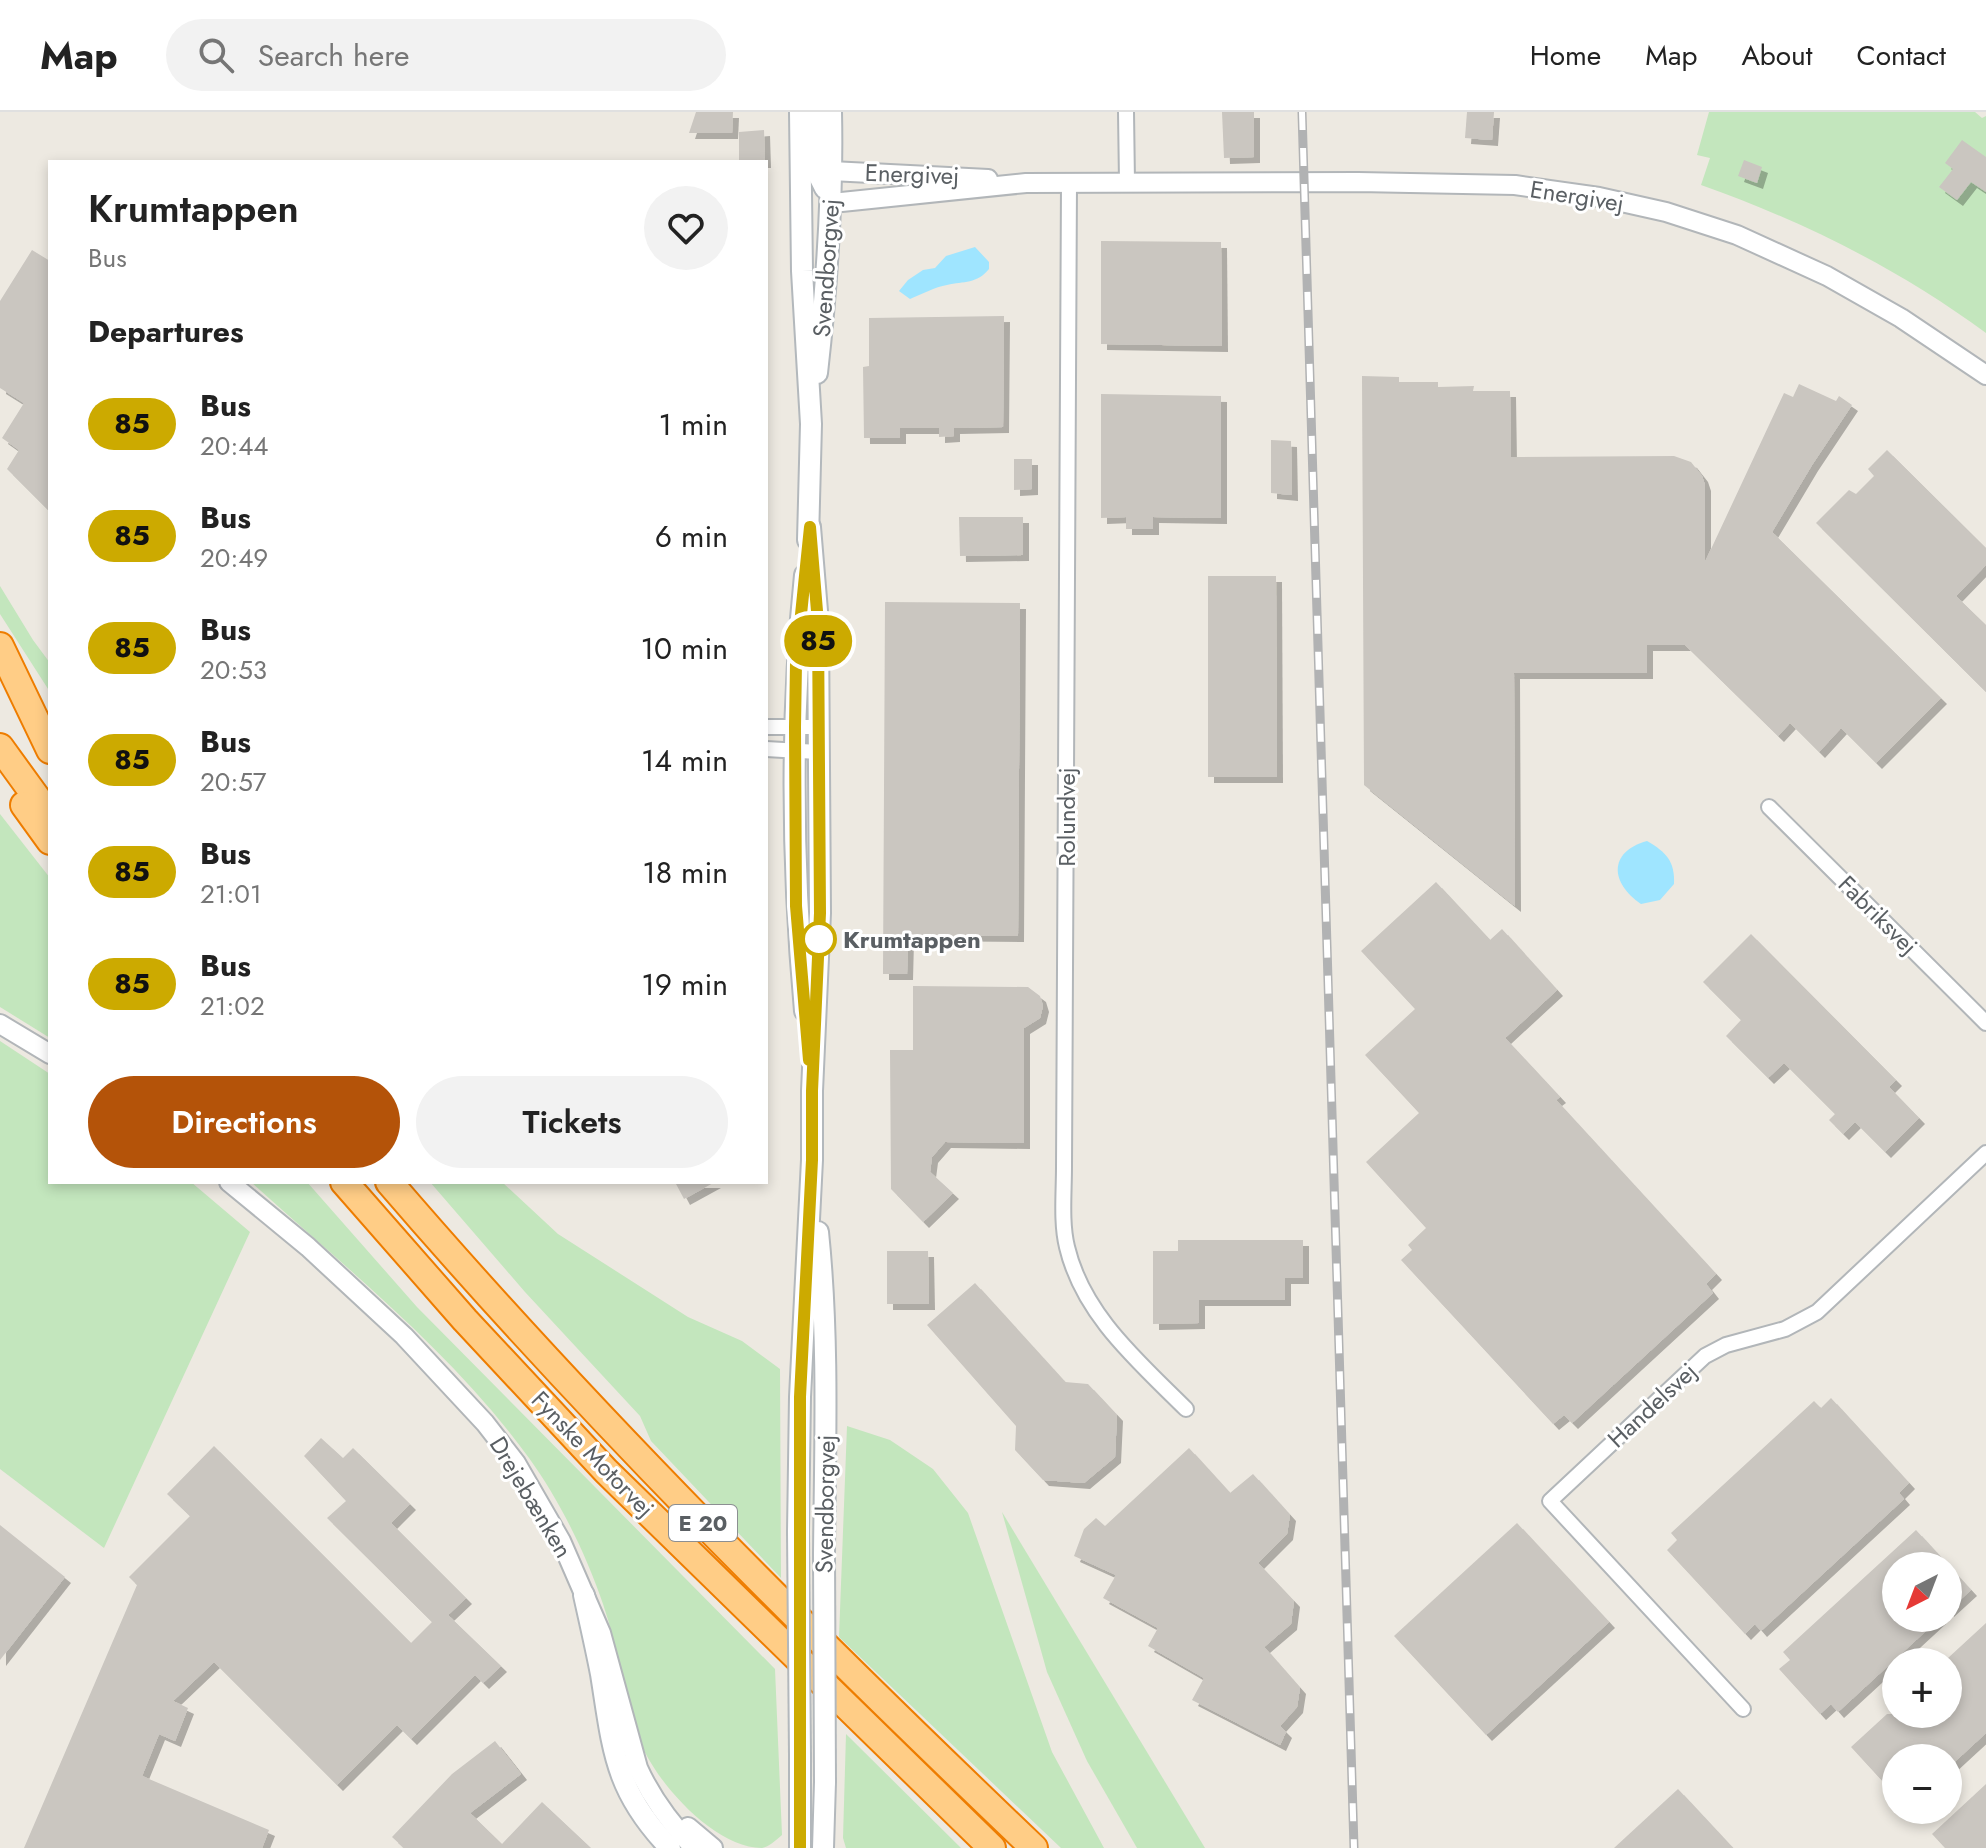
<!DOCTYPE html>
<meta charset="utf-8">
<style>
body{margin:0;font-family:Jost,sans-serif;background:#f2f2f2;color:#222;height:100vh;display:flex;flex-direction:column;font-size:30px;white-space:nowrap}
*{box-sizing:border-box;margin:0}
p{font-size:26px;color:#767676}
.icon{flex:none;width:44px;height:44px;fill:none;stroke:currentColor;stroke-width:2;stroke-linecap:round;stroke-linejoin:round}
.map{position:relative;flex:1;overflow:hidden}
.panel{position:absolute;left:48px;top:48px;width:720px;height:1024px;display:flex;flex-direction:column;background:#fff;border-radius:0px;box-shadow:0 4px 12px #0003}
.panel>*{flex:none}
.badge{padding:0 16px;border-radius:26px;font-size:28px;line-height:52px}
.needle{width:52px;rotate:222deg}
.tools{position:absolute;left:1882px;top:1440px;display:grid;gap:16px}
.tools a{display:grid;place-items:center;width:80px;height:80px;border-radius:50%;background:#fff;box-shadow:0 4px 12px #0003;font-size:40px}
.map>.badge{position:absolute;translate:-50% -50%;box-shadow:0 0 0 4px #fff}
h2{padding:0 40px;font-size:30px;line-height:72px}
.round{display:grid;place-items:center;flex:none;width:84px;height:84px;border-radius:42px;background:#f2f2f2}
.head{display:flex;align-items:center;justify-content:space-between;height:136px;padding:0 40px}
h1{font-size:38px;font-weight:600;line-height:60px}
.button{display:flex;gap:16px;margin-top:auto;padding:16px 40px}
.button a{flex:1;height:92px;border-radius:48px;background:#b45309;color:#fff;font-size:32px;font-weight:600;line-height:92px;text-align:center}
.button a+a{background:#f2f2f2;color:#222}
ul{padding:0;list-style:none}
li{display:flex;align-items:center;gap:24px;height:112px;padding:0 40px}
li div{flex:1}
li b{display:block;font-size:30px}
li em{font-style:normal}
li .badge{min-width:88px;font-weight:700;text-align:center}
header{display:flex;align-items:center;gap:48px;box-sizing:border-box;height:112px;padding:0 40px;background:#fff;border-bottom:2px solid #e0e0e0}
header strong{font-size:38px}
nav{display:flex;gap:44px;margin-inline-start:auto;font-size:28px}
.search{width:560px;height:72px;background:#f2f2f2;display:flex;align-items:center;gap:20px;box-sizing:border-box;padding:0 28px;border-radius:44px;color:#767676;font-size:30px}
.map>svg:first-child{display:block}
.green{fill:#c3e6bd}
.water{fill:#9fe5ff}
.building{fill:#cac6c0;filter:url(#shadow)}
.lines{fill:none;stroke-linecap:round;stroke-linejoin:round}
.minor-casing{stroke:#b2b6b9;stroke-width:18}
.tertiary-casing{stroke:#b2b6b9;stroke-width:22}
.secondary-casing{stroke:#b3b8bc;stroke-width:24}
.motorway-casing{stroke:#ee7d00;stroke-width:30}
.minor{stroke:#fff;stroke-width:14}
.tertiary{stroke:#fff;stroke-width:18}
.secondary{stroke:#fff;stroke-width:20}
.motorway{stroke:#ffcd86;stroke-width:26}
.rail-casing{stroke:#b1b2b3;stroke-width:9}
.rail{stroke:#fff;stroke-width:6;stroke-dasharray:18;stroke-linecap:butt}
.secondary-bridge-casing{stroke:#b3b8bc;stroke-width:24;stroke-linecap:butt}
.secondary-bridge{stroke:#fff;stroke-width:20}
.line-casing{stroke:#fff;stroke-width:18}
.line{stroke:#ca0;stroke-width:12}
.stop-dot{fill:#fff;stroke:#ca0;stroke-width:4}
.labels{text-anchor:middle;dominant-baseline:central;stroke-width:6;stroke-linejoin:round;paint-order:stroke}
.shield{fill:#fff;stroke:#8c8f92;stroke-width:2}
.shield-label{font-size:22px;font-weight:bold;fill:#5a5f63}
.street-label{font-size:24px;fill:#5a5f63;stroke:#fff}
.stop-label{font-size:24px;font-weight:bold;fill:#5a5f63;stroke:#fff;text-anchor:start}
</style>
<header>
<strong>Map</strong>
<div class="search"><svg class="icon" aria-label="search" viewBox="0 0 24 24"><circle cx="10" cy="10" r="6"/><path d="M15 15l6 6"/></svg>Search here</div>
<nav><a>Home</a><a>Map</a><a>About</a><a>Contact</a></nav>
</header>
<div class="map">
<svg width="1986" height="1736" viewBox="0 0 1986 1736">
<defs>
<filter id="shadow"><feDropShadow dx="6" dy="6" stdDeviation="0" flood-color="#0004"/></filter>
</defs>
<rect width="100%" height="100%" fill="#ede9e1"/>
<g class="green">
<path d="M1709,0H1975L1982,6L1986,4V221C1899,157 1803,109 1701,73L1710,46L1697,43Z"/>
<path d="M0,474L33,528L50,551V580L0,502Z"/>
<path d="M0,702L50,766V926L0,895Z"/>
<path d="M0,929L50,962V1070H191L250,1120L104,1436L0,1357Z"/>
<path d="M251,1070H307L417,1195L775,1557L782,1723C776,1728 769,1735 762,1736C713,1736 652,1666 639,1626C624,1582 618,1536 603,1492C586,1442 560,1389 529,1346C453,1241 347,1157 251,1070Z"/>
<path d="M430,1070H502L558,1122L688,1205L742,1229L780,1257L781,1466L651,1329L640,1304L525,1180Z"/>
<path d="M847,1314L890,1328L933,1357L968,1401L1052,1640L1104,1736H1061L839,1525Z"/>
<path d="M1002,1400L1205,1736H1137L1087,1649L1047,1560Z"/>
<path d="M846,1622L961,1736H846L843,1726Z"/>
</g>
<g class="water">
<path d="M975,135L989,150V157C977,172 964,169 947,173C935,175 922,182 910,187L899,179L908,168L923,158L935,156L946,144Z"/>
<path d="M1647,729C1666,740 1675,749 1674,772L1660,788L1641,792C1610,771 1608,740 1647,729Z"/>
</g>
<g class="building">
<path d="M696,0H733L732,21H689Z"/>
<path d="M1222,0H1254V45L1224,46Z"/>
<path d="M1467,0H1494L1492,28L1465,26Z"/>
<path d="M764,18L765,50H739V20Z"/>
<path d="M1962,28L1986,45V80L1971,70L1957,88L1939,75L1953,57L1945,51Z"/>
<path d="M1744,48L1762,55L1757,71L1738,64Z"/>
<path d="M1101,129L1221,130L1222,234L1101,232Z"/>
<path d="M32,138L50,149V400L7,357L19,338L2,326L24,291L0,276V189Z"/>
<path d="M1004,204L1003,315L954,316V324L939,325V316H900V326H864L863,255L869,254V206Z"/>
<path d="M1362,264L1399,265V270H1438V275L1474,274L1473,279H1510L1511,345L1674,344L1691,350L1702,364L1705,373V450L1784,281L1793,285L1799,272L1836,289L1839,284L1852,293L1812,353L1772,420L1941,586L1876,651L1841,616L1819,640L1790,611L1778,624L1685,533H1647V561H1514L1515,794L1364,673Z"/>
<path d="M1101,282L1221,284V406L1153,405V417H1126V405L1101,406Z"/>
<path d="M1271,328L1291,329L1292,383L1271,381Z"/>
<path d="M1887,338L1986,436V453L1956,484L1986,513V580L1816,411L1849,378L1856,382L1874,364L1868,357Z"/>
<path d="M1014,347H1032V377L1014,378Z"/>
<path d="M959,405H1023V443L960,444Z"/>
<path d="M1208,464H1276L1277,665H1208Z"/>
<path d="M885,490L1020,491L1018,824L908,823L907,862H883Z"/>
<path d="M1436,770L1490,828L1502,817L1557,878L1505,926L1560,985L1556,988L1716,1162L1706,1172L1713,1181L1572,1311L1564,1303L1553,1312L1401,1148L1412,1138L1408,1133L1426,1116L1366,1050L1419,1001L1365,943L1415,897L1361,839Z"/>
<path d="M1751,822L1896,968L1889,975L1919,1006L1885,1040L1855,1010L1843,1022L1829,1008L1835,1002L1784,951L1768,966L1726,924L1741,908L1703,870Z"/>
<path d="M913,874L1028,875L1040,884L1043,894L1040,906L1024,916V1031L945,1030L932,1045L930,1060L953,1081L923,1110L891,1077L890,938H913Z"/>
<path d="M675,1070H715L684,1087Z"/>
<path d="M1178,1128H1303V1166H1285V1188H1199V1211L1153,1212V1139H1178Z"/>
<path d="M887,1139H928L929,1192H887Z"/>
<path d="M975,1171L1065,1270L1088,1272L1117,1303L1115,1345L1084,1371L1043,1368L1015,1338L1016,1314L927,1213Z"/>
<path d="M1831,1286L1909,1371L1899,1381L1904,1387L1761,1519L1755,1512L1745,1522L1667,1438L1677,1428L1671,1421L1814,1289L1821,1296Z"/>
<path d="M321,1326L343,1346L353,1336L410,1392L391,1411L466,1486L448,1503L501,1554L483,1571L475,1563L411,1627L397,1613L337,1673L214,1550L173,1589L188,1596L175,1629L159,1622L142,1664L269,1718L262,1736H24L137,1473L129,1465L190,1404L167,1382L214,1334L411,1531L432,1510L327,1406L346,1389L304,1344Z"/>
<path d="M1189,1336L1230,1381L1253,1362L1290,1403L1287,1422L1258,1451L1294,1489L1291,1512L1264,1535L1300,1576L1297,1595L1280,1614L1286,1620L1280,1633L1192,1588L1204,1566L1148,1534L1158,1516L1103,1486L1116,1463L1074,1444L1084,1417L1096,1406L1105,1414Z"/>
<path d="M1517,1411L1609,1510L1486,1623L1394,1524Z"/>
<path d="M0,1413L65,1465L0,1548Z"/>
<path d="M1916,1418L1971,1478L1948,1499V1454H1896V1506H1940L1838,1600L1831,1592L1820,1602L1779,1557L1790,1548L1783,1540Z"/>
<path d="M1986,1511V1621L1948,1656V1646H1896V1684L1851,1635L1887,1602H1948V1546Z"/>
<path d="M495,1629L521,1662L470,1701L502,1732L542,1690L591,1736H404L392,1725L452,1662Z"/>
<path d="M1986,1672V1736H1945L1932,1722Z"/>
<path d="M1678,1677L1733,1736H1614Z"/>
</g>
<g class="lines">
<defs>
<g id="minor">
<path d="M1126,0L1127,70"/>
<path d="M1069,71L1064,1055C1064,1081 1061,1111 1067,1135C1083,1203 1139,1250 1186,1297"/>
<path d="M766,615H818"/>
<path d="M766,637L818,640"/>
<path d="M1769,695L1986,911"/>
<path d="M1743,1597L1550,1389L1705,1244L1726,1233L1785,1217L1817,1200L1986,1041"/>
</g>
<g id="tertiary">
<path d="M818,63L831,59L988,67"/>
<path d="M832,91L1026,71L1358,70L1515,73L1599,85L1666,100L1737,123L1827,164L1901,206L1986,263"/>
<path d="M0,912L50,942"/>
<path d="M229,1070L308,1135L404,1224L485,1311L516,1351L561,1429L601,1521L638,1656C652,1687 671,1712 694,1736"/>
<path d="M688,1715L713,1736"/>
</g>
<g id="secondary">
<path d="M800,0L802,159L811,312L808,428"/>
<path d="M814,0L818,62L825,76"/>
<path d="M817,261C827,172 833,89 831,0"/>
<path d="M805,463C790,608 792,754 805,899"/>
<path d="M818,1120C829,1227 825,1334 824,1442"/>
<path d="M798,1420L800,1285L812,1048V979L820,801L818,511L810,415"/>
<path d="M584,1483C590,1510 596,1536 601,1562C613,1637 614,1678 670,1736"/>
<path d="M800,1736V1644"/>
<path d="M823,1736L825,1670"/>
</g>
<g id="motorway">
<path d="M0,534L50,638"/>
<path d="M0,635L50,704"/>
<path d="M24,693L50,729"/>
<path d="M344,1070L465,1208L606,1359L992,1736"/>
<path d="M389,1070C591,1305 810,1522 1034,1736"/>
</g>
</defs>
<use href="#minor" class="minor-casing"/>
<use href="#tertiary" class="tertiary-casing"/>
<use href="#secondary" class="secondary-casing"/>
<use href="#motorway" class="motorway-casing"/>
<use href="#minor" class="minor"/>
<use href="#tertiary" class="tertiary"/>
<use href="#secondary" class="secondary"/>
<use href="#motorway" class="motorway"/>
<defs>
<path id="rail" d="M1302,0L1354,1736"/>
</defs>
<use href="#rail" class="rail-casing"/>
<use href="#rail" class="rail"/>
<defs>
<g id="secondary-bridge">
<path d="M798,1420L800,1644"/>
<path d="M824,1442L825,1670"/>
</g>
</defs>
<use href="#secondary-bridge" class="secondary-bridge-casing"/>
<use href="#secondary-bridge" class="secondary-bridge"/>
</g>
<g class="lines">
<defs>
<path id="line" d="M800,1736V1285L812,1048V979L820,801L818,511L810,415L796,551L795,615L796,794L809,948"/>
</defs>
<use href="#line" class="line-casing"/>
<use href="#line" class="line"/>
</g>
<circle class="stop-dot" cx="819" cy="827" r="16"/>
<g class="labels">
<rect class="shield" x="669" y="1393" width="68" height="36" rx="6"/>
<g class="shield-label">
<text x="703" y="1411">E 20</text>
</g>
<g class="street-label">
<text transform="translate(912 62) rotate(2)">Energivej</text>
<text transform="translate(1577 84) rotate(9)">Energivej</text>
<text transform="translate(826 156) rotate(-86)">Svendborgvej</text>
<text transform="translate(1066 705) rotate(-90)">Rolundvej</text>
<text transform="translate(1878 803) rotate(45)">Fabriksvej</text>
<text transform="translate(1652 1293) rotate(-43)">Handelsvej</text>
<text transform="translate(593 1342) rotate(46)">Fynske Motorvej</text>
<text transform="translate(531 1385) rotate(59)">Drejebænken</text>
<text transform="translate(825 1392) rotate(-89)">Svendborgvej</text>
</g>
<g class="stop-label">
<text x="843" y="827">Krumtappen</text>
</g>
</g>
</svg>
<div class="tools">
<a><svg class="needle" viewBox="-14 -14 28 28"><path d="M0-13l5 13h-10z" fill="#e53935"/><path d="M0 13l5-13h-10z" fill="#767676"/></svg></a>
<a>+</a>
<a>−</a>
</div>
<b class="badge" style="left:818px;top:529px;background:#ca0;color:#111">85</b>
<section class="panel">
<div class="head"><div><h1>Krumtappen</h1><p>Bus</p></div><a class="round"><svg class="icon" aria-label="heart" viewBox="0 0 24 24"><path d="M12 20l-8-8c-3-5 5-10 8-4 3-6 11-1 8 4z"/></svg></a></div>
<h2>Departures</h2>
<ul>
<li><span class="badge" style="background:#ca0;color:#111">85</span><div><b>Bus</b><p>20:44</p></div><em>1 min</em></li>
<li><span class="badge" style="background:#ca0;color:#111">85</span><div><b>Bus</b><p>20:49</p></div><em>6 min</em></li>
<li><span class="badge" style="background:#ca0;color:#111">85</span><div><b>Bus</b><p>20:53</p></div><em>10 min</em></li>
<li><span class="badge" style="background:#ca0;color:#111">85</span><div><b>Bus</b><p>20:57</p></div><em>14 min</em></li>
<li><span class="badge" style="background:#ca0;color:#111">85</span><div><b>Bus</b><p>21:01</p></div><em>18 min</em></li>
<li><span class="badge" style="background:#ca0;color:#111">85</span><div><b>Bus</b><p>21:02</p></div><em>19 min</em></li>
</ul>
<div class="button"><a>Directions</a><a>Tickets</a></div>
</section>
</div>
